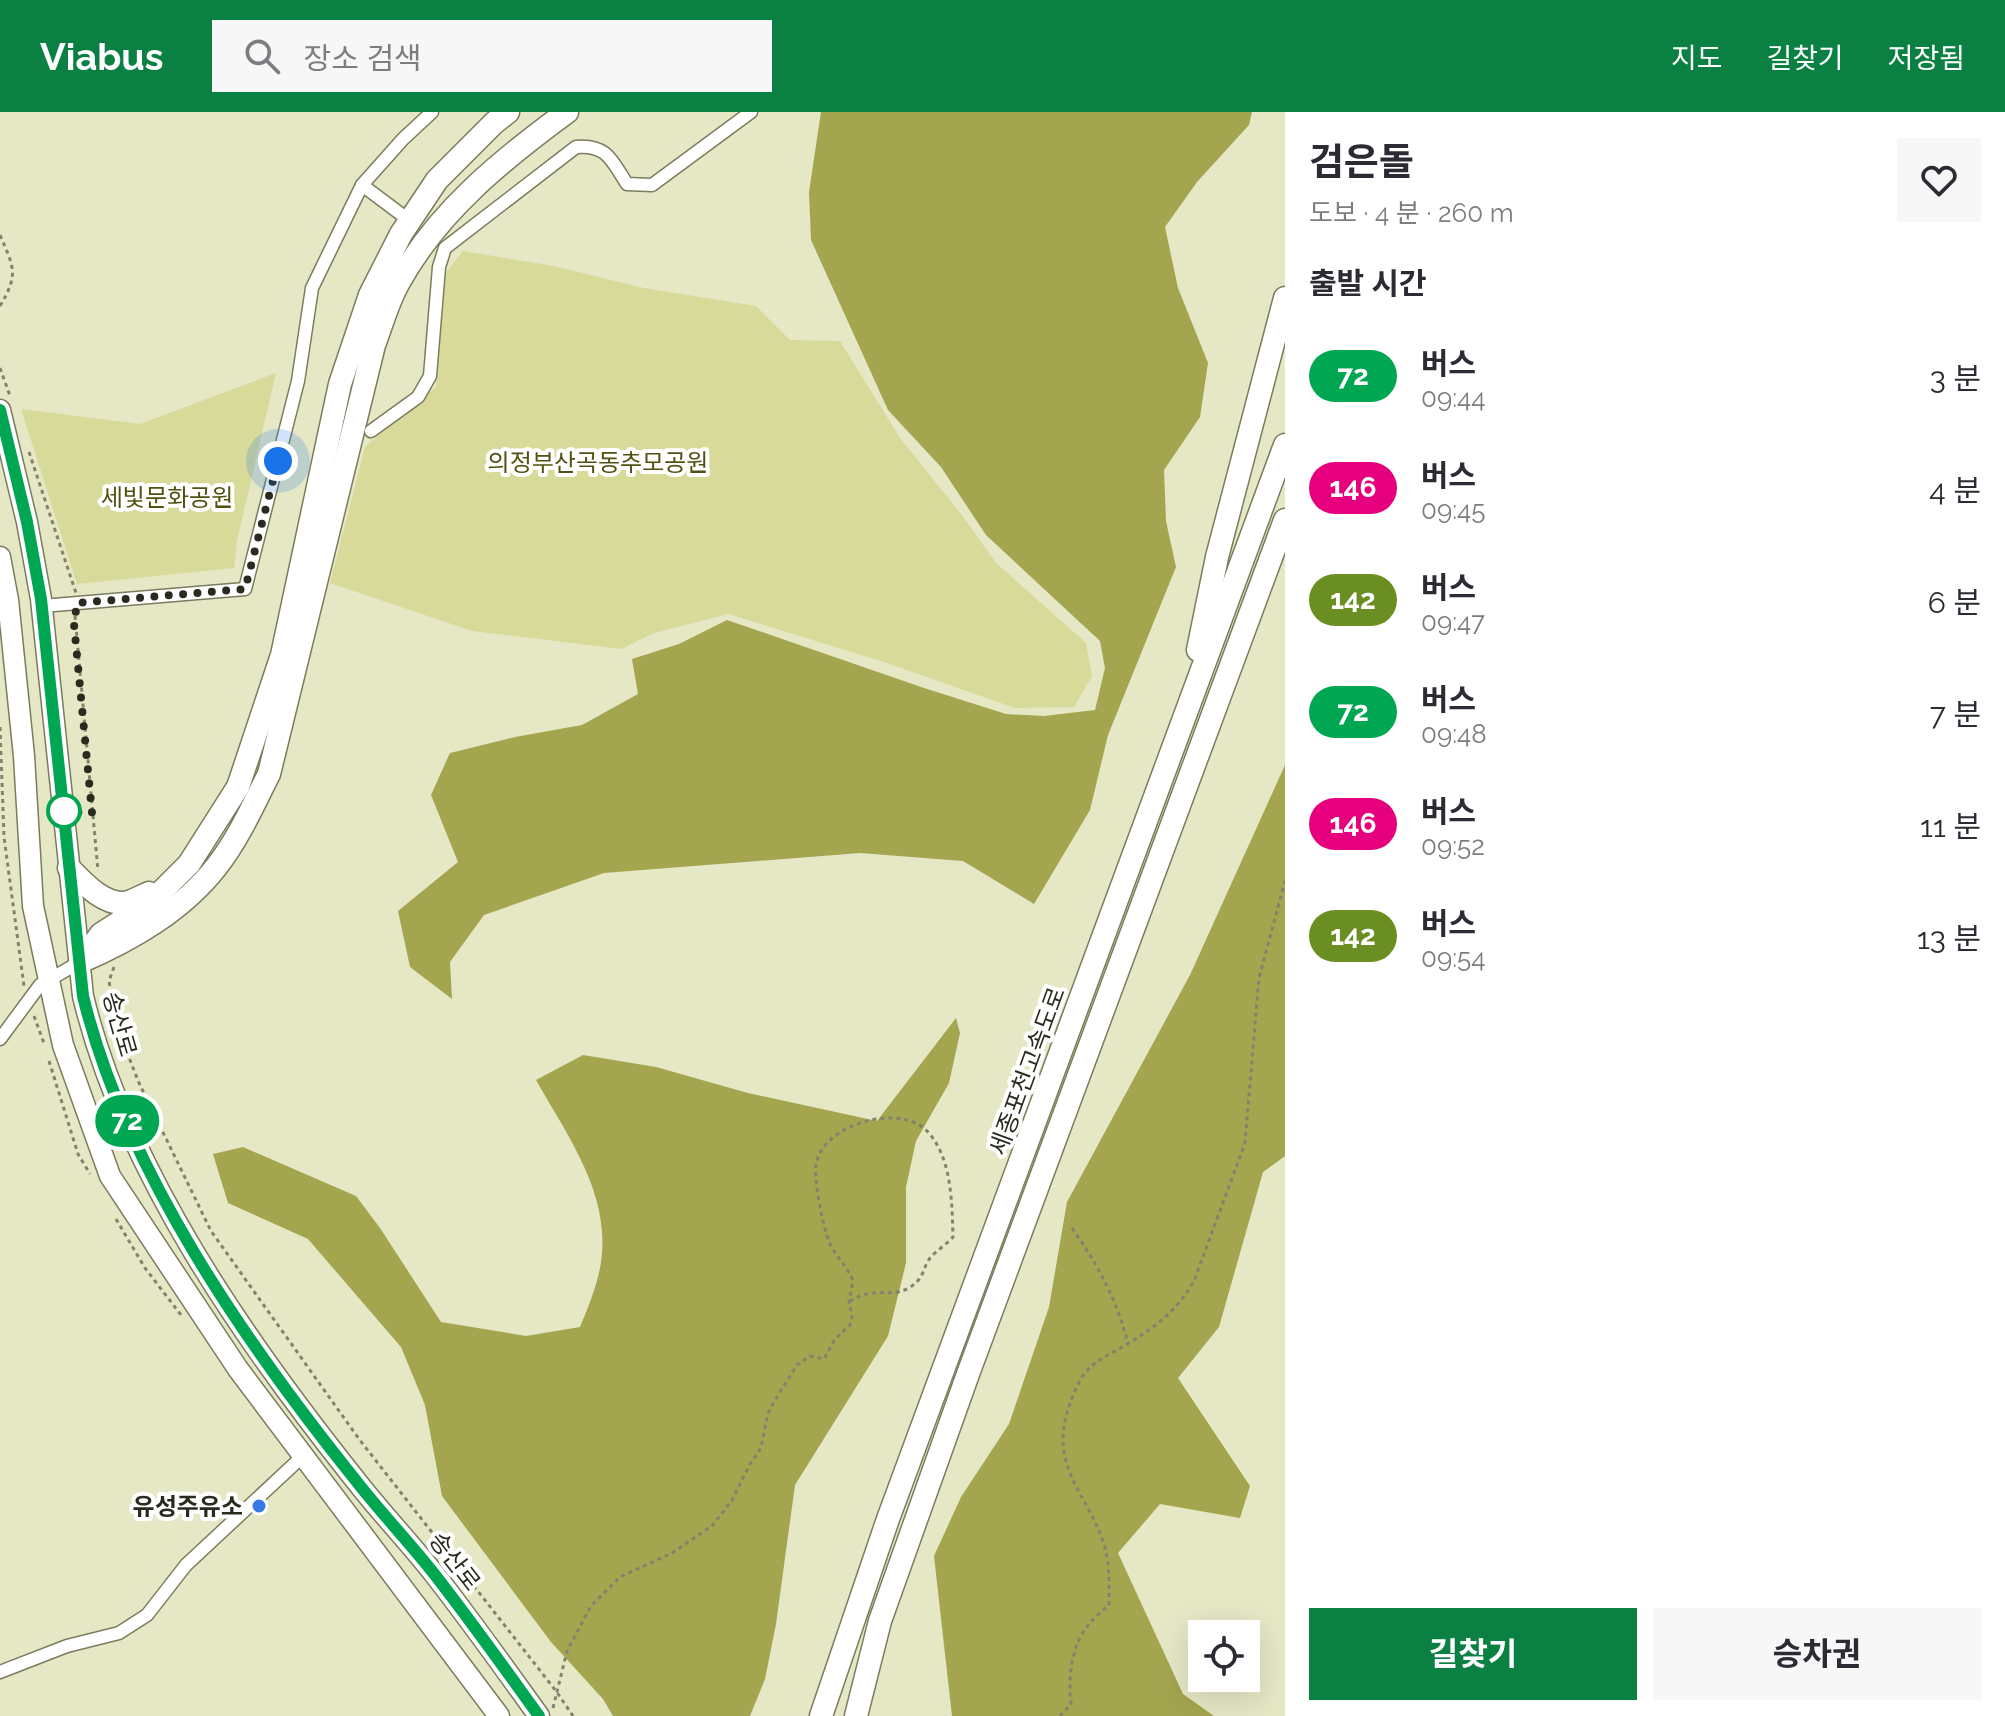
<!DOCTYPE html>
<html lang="ko">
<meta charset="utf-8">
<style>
body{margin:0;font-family:Raleway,"Noto Sans KR",sans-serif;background:#f7f7f7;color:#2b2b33;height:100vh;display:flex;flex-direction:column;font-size:30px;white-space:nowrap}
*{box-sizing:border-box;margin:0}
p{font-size:26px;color:#7c7c81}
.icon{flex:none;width:44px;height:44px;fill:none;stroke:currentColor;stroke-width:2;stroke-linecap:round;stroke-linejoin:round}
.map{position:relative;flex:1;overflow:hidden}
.side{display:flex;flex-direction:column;background:#fff;width:720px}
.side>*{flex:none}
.badge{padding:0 16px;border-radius:26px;font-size:28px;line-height:52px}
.buttons{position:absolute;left:1188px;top:1508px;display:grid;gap:16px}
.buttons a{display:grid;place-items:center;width:72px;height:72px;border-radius:0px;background:#fff;box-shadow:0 8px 32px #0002;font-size:40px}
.you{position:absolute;width:40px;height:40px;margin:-20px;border:6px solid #fff;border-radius:50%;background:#1a73e8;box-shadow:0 0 0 12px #1a73e833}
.map>.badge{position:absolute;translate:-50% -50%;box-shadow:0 0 0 4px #fff}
h2{padding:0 24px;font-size:30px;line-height:72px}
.round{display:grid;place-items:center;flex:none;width:84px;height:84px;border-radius:0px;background:#f7f7f7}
.headline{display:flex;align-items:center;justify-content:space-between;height:136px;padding:0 24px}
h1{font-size:38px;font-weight:700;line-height:60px}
.button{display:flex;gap:16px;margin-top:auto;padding:16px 24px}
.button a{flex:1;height:92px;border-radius:0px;background:#0b8043;color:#fff;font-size:32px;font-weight:700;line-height:92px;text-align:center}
.button a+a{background:#f7f7f7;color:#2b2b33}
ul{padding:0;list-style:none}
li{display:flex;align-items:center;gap:24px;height:112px;padding:0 24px}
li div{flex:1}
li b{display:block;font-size:30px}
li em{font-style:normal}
li .badge{min-width:88px;font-weight:700;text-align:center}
header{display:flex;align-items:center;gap:48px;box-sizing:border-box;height:112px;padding:0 40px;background:#0b8043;color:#fff}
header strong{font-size:38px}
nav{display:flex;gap:44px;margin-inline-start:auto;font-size:28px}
.search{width:560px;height:72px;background:#f7f7f7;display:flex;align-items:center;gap:20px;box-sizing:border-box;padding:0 28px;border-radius:0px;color:#7c7c81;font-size:30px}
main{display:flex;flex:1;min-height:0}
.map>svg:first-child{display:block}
.green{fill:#d8da9a}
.forest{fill:#a3a54f}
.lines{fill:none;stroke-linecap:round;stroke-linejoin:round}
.minor-casing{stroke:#7b7c5d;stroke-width:15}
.primary-casing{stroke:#7b7c5d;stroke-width:23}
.motorway-casing{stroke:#7b7c5d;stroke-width:25}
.path{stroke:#81836c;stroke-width:3;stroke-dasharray:4 4;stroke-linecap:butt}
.minor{stroke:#fff;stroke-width:12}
.primary{stroke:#fff;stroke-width:20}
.motorway{stroke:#fff;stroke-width:22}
.line-casing{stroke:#fff;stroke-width:18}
.line{stroke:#00a651;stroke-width:12}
.walk{stroke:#2a2b1e;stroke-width:8;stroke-dasharray:0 14.4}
.stop-dot{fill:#fff;stroke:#00a651;stroke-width:4}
.poi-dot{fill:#3578e6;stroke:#fff;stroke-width:3}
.labels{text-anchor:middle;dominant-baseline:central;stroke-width:8;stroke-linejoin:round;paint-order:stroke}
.park-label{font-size:24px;fill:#515211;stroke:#fff}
.street-label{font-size:24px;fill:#2a2b1e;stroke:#fff}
.poi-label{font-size:24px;font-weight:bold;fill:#2a2b1e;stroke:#fff;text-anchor:end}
</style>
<header>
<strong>Viabus</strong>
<div class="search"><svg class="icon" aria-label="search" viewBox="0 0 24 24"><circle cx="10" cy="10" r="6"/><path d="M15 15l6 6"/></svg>장소 검색</div>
<nav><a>지도</a><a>길찾기</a><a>저장됨</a></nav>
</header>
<main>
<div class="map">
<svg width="1285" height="1604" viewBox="0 0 1285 1604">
<rect width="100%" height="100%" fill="#e5e7c5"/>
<g class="green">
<path d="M463,139L554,154L644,176L756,194L790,228L840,229L900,326L961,402L996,451L1086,531L1092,564L1074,595L1015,596L884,550L728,502L654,521L621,537L472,519L330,471L365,335L436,275L444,163Z"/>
<path d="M276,261L237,429L234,456L77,472L21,297L140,312Z"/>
</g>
<g class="forest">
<path d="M821,0H1252L1249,13L1197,70L1165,115L1178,176L1208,251L1200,305L1164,358L1166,409L1176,455L1108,623L1090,698L1034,792L963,749L860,741L604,761L484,803L450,850L452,887L410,855L398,799L458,750L431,683L450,641L515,625L582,613L638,582L632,547L679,532L727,508L924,576L1006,602L1044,604L1095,598L1105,556L1100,529L986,423L941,355L888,298L811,128L809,80Z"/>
<path d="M1285,653V1044L1263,1060L1219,1215L1178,1266L1250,1374L1240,1406L1160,1392L1118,1441L1183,1582L1214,1604H952L934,1444L961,1385L1009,1312L1049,1195L1067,1090L1190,863Z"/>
<path d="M956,906L960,921L949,971L916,1029L906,1075V1151L888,1224L795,1373L776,1512L765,1567L750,1604H613L603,1587L551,1530L442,1384L425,1293L401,1235L308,1127L228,1091L213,1042L243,1035L356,1084L380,1116L441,1210L526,1224L580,1215C588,1196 598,1171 601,1150C611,1082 568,1025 536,968L583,943L656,955L748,981L877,1009Z"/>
</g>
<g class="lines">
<defs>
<g id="minor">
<path d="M362,73L402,103"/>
<path d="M371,319L418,285L430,264L439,155L445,136L576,35C607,32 612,49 627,72L652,73L751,0"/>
<path d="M42,494L245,477L298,269L312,176L362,73L403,27L432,0"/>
<path d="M0,927L40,873L80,850"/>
<path d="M0,1560L67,1534L119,1521L147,1503L186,1453L304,1343"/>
</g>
<g id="primary">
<path d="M0,298L27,410L41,487L83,884C125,1059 246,1231 357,1370C382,1402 410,1431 435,1463C471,1509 505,1557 539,1604"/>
<path d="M0,445L8,488L24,644L33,794L63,933L110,1064L238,1257L499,1604"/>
</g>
<g id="motorway">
<path d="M1198,538L1217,445L1285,186"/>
<path d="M69,756C83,770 102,792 124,791C132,790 142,784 149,781"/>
<path d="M82,848L101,822L151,790L189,752L238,675L282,543L340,272L370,183L401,122L437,68L494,11L508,0"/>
<path d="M80,850C131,828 182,799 217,754C239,726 253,693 269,662L374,233C382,212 388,189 399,170C438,99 503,47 567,0"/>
<path d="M821,1604L888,1407L1285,333"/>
<path d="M856,1604L880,1509L968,1262L1285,408"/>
</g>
</defs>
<use href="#minor" class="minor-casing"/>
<use href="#primary" class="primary-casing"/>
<use href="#motorway" class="motorway-casing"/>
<g class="path">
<path d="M0,123C14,156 19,162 0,194"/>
<path d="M0,256L10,284"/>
<path d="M29,340L76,481"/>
<path d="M75,504L98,759"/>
<path d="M0,615L4,725L24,874"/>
<path d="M114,855L109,869L117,915L139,971L211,1119L359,1327L556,1579L573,1604"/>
<path d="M34,904L45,934"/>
<path d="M49,949L78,1042L90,1062"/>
<path d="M116,1107L145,1156L181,1203"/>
<path d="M1072,1116C1098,1153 1117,1188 1128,1232"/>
<path d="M553,1596L567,1539L591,1494L620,1465L672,1441L713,1413L732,1388L750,1352L761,1336L768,1301L778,1283L797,1253L810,1244L824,1247L835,1227L850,1213L852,1204L849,1190L853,1168C847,1155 836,1144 830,1132C823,1116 814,1070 816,1053C821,1013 899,990 927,1019C952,1045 952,1091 953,1125C947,1132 936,1139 930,1146C922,1157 925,1166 909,1176C889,1187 873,1173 849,1190"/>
<path d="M1060,1604L1071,1592C1068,1568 1071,1536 1086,1516C1092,1507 1101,1500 1109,1493C1109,1472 1110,1452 1104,1432C1088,1383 1051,1357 1067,1301C1071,1288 1076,1274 1084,1262C1096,1247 1113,1241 1129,1231C1156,1215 1179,1196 1194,1169L1245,1031L1259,866L1285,769"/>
</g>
<use href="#minor" class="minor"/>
<use href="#primary" class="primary"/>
<use href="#motorway" class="motorway"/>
</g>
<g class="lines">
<defs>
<path id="line" d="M0,298L27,410L41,487L83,884C125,1058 246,1232 357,1370C382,1402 410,1431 435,1463C471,1509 505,1557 539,1604"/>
</defs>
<use href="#line" class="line-casing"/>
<use href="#line" class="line"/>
<path class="walk" d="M64,699L92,701L74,512L77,491L245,477L278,349"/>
</g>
<circle class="stop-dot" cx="64" cy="699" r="16"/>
<circle class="poi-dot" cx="259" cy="1394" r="8"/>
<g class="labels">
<g class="park-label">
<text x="598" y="350">의정부산곡동추모공원</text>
<text x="167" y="385">세빛문화공원</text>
</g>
<g class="street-label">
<text transform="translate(120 912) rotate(74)">송산로</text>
<text transform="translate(1027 959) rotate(-70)">세종포천고속도로</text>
<text transform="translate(455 1449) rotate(52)">송산로</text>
</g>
<g class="poi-label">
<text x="243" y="1394">유성주유소</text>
</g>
</g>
</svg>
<div class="buttons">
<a><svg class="icon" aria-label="locate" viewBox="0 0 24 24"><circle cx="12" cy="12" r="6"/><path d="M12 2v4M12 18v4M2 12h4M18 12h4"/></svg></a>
</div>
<div class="you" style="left:278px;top:349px"></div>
<b class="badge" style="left:127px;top:1009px;background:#00a651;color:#fff">72</b>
</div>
<section class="side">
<div class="headline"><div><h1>검은돌</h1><p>도보 · 4 분 · 260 m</p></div><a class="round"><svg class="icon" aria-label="heart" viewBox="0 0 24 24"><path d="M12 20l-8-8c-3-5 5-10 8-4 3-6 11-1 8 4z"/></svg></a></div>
<h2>출발 시간</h2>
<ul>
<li><span class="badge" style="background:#00a651;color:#fff">72</span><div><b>버스</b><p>09:44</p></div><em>3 분</em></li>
<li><span class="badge" style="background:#e6007e;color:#fff">146</span><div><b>버스</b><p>09:45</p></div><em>4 분</em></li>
<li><span class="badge" style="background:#6b8e23;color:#fff">142</span><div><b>버스</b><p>09:47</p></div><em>6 분</em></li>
<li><span class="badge" style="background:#00a651;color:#fff">72</span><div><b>버스</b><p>09:48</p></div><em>7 분</em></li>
<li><span class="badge" style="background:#e6007e;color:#fff">146</span><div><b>버스</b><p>09:52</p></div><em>11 분</em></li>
<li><span class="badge" style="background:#6b8e23;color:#fff">142</span><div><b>버스</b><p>09:54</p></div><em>13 분</em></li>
</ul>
<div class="button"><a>길찾기</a><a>승차권</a></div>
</section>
</main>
